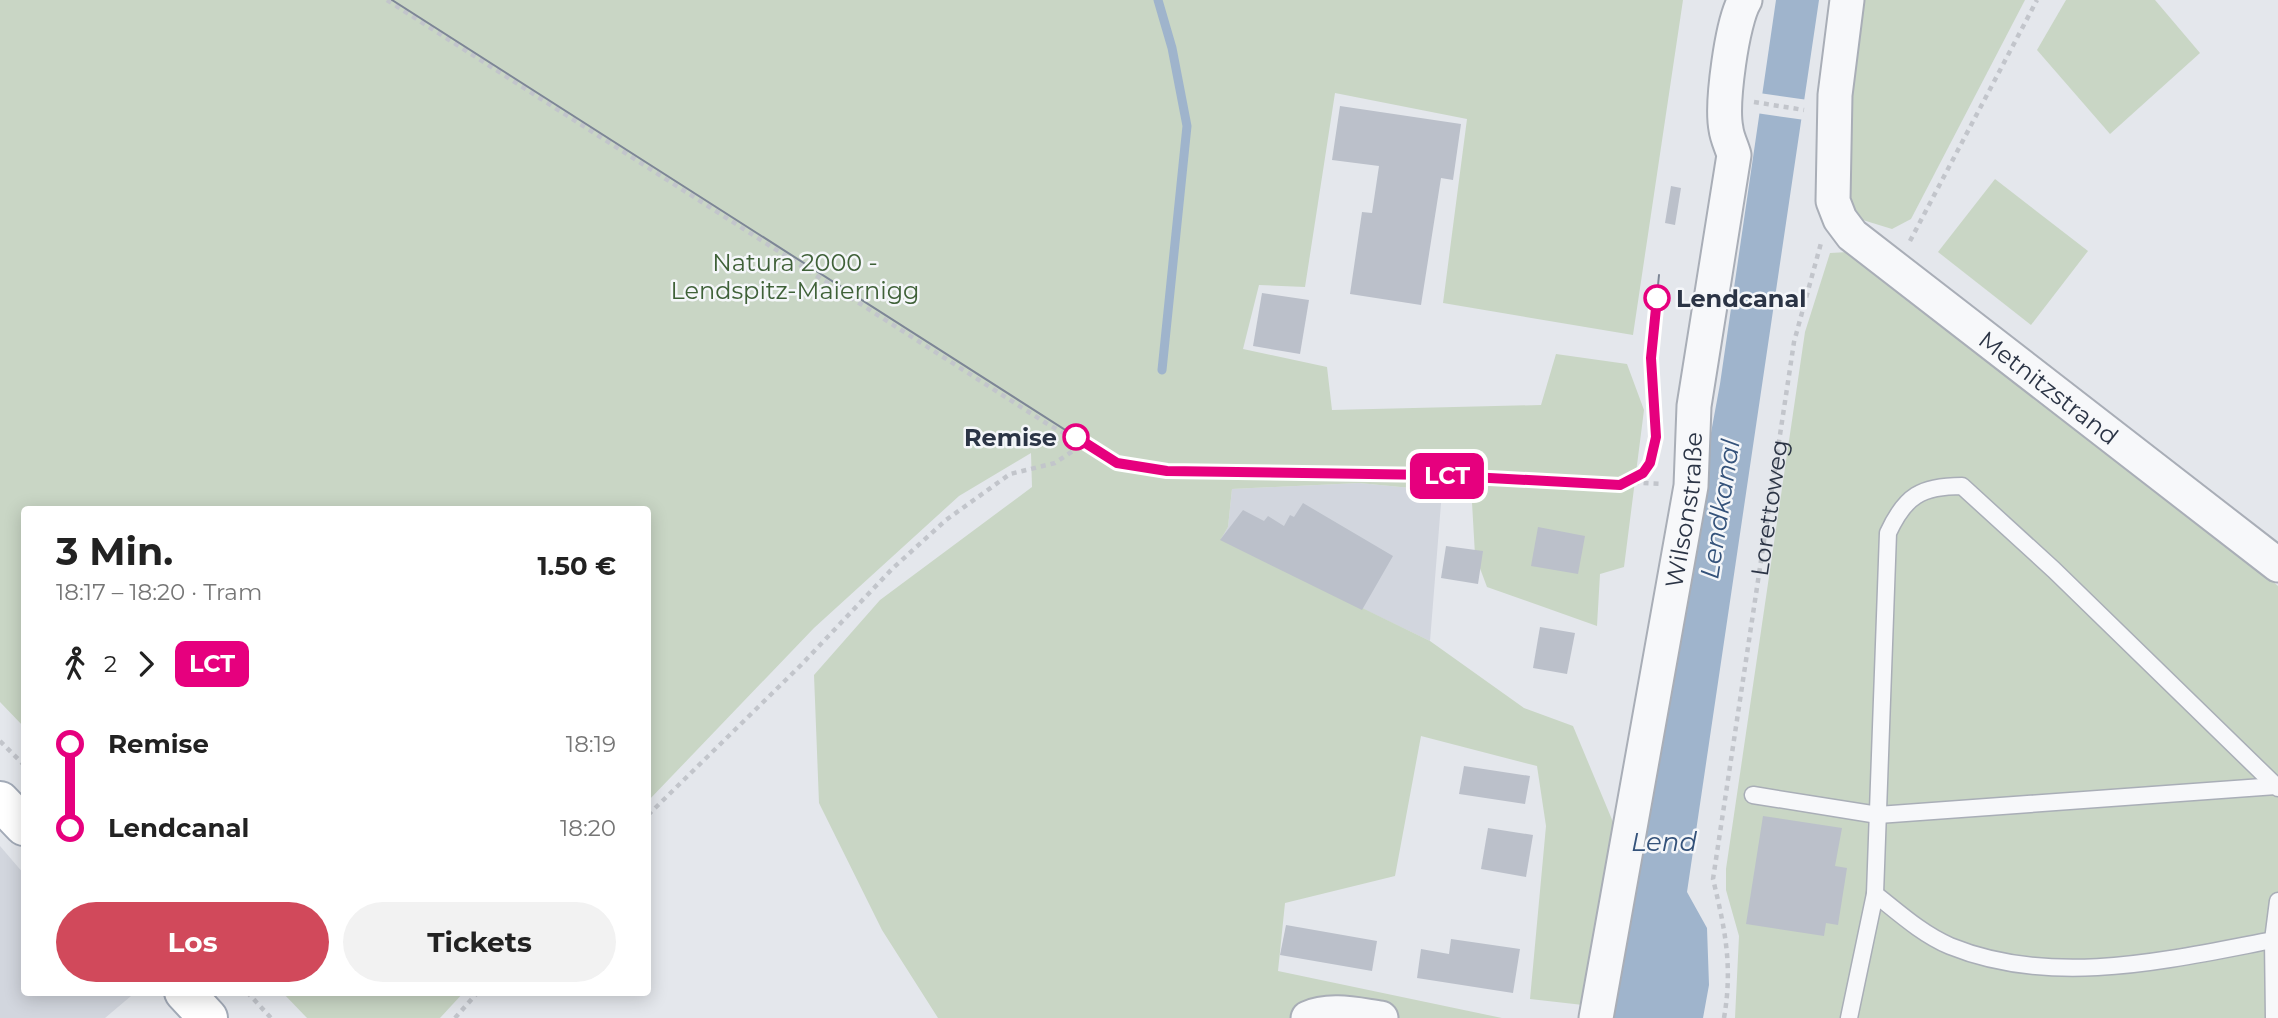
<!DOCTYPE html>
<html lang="de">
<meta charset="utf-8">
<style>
body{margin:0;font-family:Montserrat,sans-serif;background:#f2f2f2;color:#222;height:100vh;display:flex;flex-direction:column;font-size:26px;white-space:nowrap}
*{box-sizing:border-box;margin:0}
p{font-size:23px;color:#767676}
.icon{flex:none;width:38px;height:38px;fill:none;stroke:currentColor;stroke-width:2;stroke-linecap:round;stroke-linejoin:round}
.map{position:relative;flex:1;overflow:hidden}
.panel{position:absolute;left:21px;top:506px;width:630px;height:490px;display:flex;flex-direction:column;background:#fff;border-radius:7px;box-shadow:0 4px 18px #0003}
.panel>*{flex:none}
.badge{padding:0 14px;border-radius:10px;font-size:24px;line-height:46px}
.map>.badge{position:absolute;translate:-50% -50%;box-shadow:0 0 0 4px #fff}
.legs{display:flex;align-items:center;gap:10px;height:77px;padding:0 35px;font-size:23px}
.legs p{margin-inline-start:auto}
.head{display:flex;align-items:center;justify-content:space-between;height:119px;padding:0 35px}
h1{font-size:38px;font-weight:700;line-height:52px}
.cta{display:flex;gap:14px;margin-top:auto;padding:14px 35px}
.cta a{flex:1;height:80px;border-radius:42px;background:#d1495b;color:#fff;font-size:28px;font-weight:700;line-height:80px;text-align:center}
.cta a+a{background:#f2f2f2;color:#222}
ul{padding:0 35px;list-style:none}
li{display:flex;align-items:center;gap:24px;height:84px;font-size:26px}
li i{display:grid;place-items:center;width:10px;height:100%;margin:0 9px;background:currentColor}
li i::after{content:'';width:18px;height:18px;margin:-9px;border:5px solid;border-radius:50%;background:#fff}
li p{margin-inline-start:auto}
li:first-child i{background:linear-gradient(#0000 50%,currentColor 0)}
li:last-child i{background:linear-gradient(currentColor 50%,#0000 0)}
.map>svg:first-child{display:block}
.built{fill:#d2d6de}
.green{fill:#c9d6c5}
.water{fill:#9fb4cc}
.pier{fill:#e4e7ec}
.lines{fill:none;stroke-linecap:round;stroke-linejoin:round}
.stream{stroke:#9fb4cc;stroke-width:9}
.building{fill:#bbc0ca}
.lane-casing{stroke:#a9aeb7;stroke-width:19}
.street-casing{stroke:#a9aeb7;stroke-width:37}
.primary-casing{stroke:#a3abb8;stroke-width:42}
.path{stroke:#c2c5cb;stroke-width:4.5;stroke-dasharray:5 5;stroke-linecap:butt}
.lane{stroke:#f7f8fa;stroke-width:16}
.street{stroke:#f7f8fa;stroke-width:33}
.primary{stroke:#fff;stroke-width:38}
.tram{stroke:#7d8696;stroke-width:2}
.line-1-casing{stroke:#fff;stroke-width:16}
.line-1{stroke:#e6007e;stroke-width:10}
.stop-1-dot{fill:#fff;stroke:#e6007e;stroke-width:3.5}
.labels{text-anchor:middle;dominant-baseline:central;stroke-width:5;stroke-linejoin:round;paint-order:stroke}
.park-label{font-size:24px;fill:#3f6138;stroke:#f4f6f9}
.stop-label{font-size:24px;font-weight:bold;fill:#2b3445;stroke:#f4f6f9;text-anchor:start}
.street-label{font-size:24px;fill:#2b3445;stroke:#f4f6f9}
.water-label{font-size:26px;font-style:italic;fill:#34527a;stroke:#f4f6f9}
</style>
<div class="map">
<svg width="2278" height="1018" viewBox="0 0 2278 1018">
<rect width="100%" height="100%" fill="#e4e7ec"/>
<g class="built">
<path d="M1359,483L1442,491L1430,641L1220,540L1228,527L1232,489Z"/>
<path d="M0,846L24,874V992H128L131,996L105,1018H0Z"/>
</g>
<g class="green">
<path d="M0,0H1683L1633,335L1443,303L1467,119L1335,93L1305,287L1259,285L1243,349L1327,367L1332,410L1541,405L1556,354L1627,364L1644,410L1624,567L1600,574L1597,626L1487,587L1475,555L1471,485L1442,491L1359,483L1232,489L1228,527L1221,539L1430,641L1524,708L1573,726L1613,822L1583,1005L1530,999L1546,826L1537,766L1421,736L1395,876L1285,903L1278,971L1502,1018H938L882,930L819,803L814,675L880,600L1032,487L1031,453L959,496L814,628L648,801V509H24V727L0,702Z"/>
<path d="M1862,0H2025L1911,219L1892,229L1853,217L1839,197Z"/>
<path d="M2066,0H2155L2200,53L2110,134L2037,50Z"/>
<path d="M1995,179L2088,251L2031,325L1938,252Z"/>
<path d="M1848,252L2245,556L2278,586V1018H1735L1739,936L1726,890V869L1805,332L1830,253Z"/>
<path d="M282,992H464L440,1018H307Z"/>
</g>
<path class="water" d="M1776,0H1819L1687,892L1707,928L1709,985L1703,1018H1603L1720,384Z"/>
<path class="pier" d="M1759,93L1808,100L1805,120L1756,113Z"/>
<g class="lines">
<path class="stream" d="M1158,0L1172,48L1187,126L1162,370"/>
</g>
<g class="building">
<path d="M1340,106L1461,124L1453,180L1441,178L1421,305L1350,294L1362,212L1372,213L1379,166L1332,160Z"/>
<path d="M1671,186L1681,188L1675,225L1665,223Z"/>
<path d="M1262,293L1309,300L1300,354L1253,346Z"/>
<path d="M1303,503L1393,556L1362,610L1220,540L1243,510L1264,521L1268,516L1284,526L1290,515L1294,517Z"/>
<path d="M1538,527L1585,536L1578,574L1531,566Z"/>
<path d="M1446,546L1483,551L1478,584L1441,578Z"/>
<path d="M1540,627L1575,633L1567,674L1533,668Z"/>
<path d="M1464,766L1530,776L1525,804L1459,794Z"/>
<path d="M1763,816L1842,828L1835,866L1847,868L1838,925L1826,923L1824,936L1746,924Z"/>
<path d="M1488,828L1533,835L1526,877L1481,869Z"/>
<path d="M1286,925L1377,941L1372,971L1280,955Z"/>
<path d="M1451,939L1520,949L1513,993L1417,978L1421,949L1449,954Z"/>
</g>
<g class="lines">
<defs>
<g id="lane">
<path d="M1753,795L1878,815L2276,786"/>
<path d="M1875,894C1899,913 1922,934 1950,946C2053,988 2168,960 2273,940"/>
<path d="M1849,1018L1875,894L1888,533C1905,496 1921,486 1962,486L2054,570L2278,788"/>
<path d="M2274,1018L2273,940L2278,901"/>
</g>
<g id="street">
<path id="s2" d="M1847,0L1835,95L1833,201L1840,219L1852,235L2278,565"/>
<path d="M1308,1018C1330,1008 1358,1015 1381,1018"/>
<path id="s3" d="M1596,1018L1691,486L1694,406L1734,155C1732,147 1727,138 1726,129C1721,104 1732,21 1745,0"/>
</g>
<g id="primary">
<path d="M0,801L24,826"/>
<path d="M184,992L208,1018"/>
</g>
</defs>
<use href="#lane" class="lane-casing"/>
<use href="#street" class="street-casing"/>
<use href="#primary" class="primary-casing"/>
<g class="path">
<path d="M387,0L1046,423L1083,444L1117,457L1171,468L1376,470L1662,484"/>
<path d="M1754,102L1804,110"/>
<path d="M1910,241L2037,0"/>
<path d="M0,741L24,765"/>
<path d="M648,815L801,665L892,569L946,520L1010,474L1055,463L1083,444"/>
<path d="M247,992L271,1018"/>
<path d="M455,1018L478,992"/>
<path id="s1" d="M1724,1018C1733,966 1725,929 1713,879L1794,342L1821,243"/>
</g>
<use href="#lane" class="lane"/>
<use href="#street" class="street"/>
<use href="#primary" class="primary"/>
<path class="tram" d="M392,0L1117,463L1167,471L1435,475L1620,485L1643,473L1650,463L1656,437L1651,358L1659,275"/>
</g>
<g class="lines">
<defs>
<path id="line-1" d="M1076,437L1117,463L1167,471L1435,475L1620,485L1643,473L1650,463L1656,437L1651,358L1657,298"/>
</defs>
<use href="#line-1" class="line-1-casing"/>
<use href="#line-1" class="line-1"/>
</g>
<g class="stop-1-dot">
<circle cx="1657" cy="298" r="12"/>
<circle cx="1076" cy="437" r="12"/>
</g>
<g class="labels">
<g class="park-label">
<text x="795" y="262">Natura 2000 -<tspan x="795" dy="28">Lendspitz-Maiernigg</tspan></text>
</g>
<g class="stop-label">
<text x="1676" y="298">Lendcanal</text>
<text x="1057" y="437" text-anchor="end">Remise</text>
</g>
<g class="street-label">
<text stroke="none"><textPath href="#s2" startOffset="490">Metnitzstrand</textPath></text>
<text stroke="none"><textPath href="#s1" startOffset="516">Lorettoweg</textPath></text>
<text stroke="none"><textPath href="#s3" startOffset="516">Wilsonstraße</textPath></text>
</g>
<g class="water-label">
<text transform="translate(1720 509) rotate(-81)">Lendkanal</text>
<text x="1664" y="842">Lend</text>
</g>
</g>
</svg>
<b class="badge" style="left:1447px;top:476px;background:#e6007e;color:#fff">LCT</b>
<section class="panel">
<div class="head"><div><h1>3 Min.</h1><p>18:17 – 18:20 · Tram</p></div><b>1.50 €</b></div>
<div class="legs"><svg class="icon" aria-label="walk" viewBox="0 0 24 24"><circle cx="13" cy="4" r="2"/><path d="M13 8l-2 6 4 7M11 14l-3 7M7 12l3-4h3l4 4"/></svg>2<svg class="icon" aria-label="forward" viewBox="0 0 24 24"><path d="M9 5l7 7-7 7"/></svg><b class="badge" style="background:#e6007e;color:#fff">LCT</b></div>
<ul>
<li><i style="color:#e6007e"></i><b>Remise</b><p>18:19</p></li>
<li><i style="color:#e6007e"></i><b>Lendcanal</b><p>18:20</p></li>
</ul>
<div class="cta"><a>Los</a><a>Tickets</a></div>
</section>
</div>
